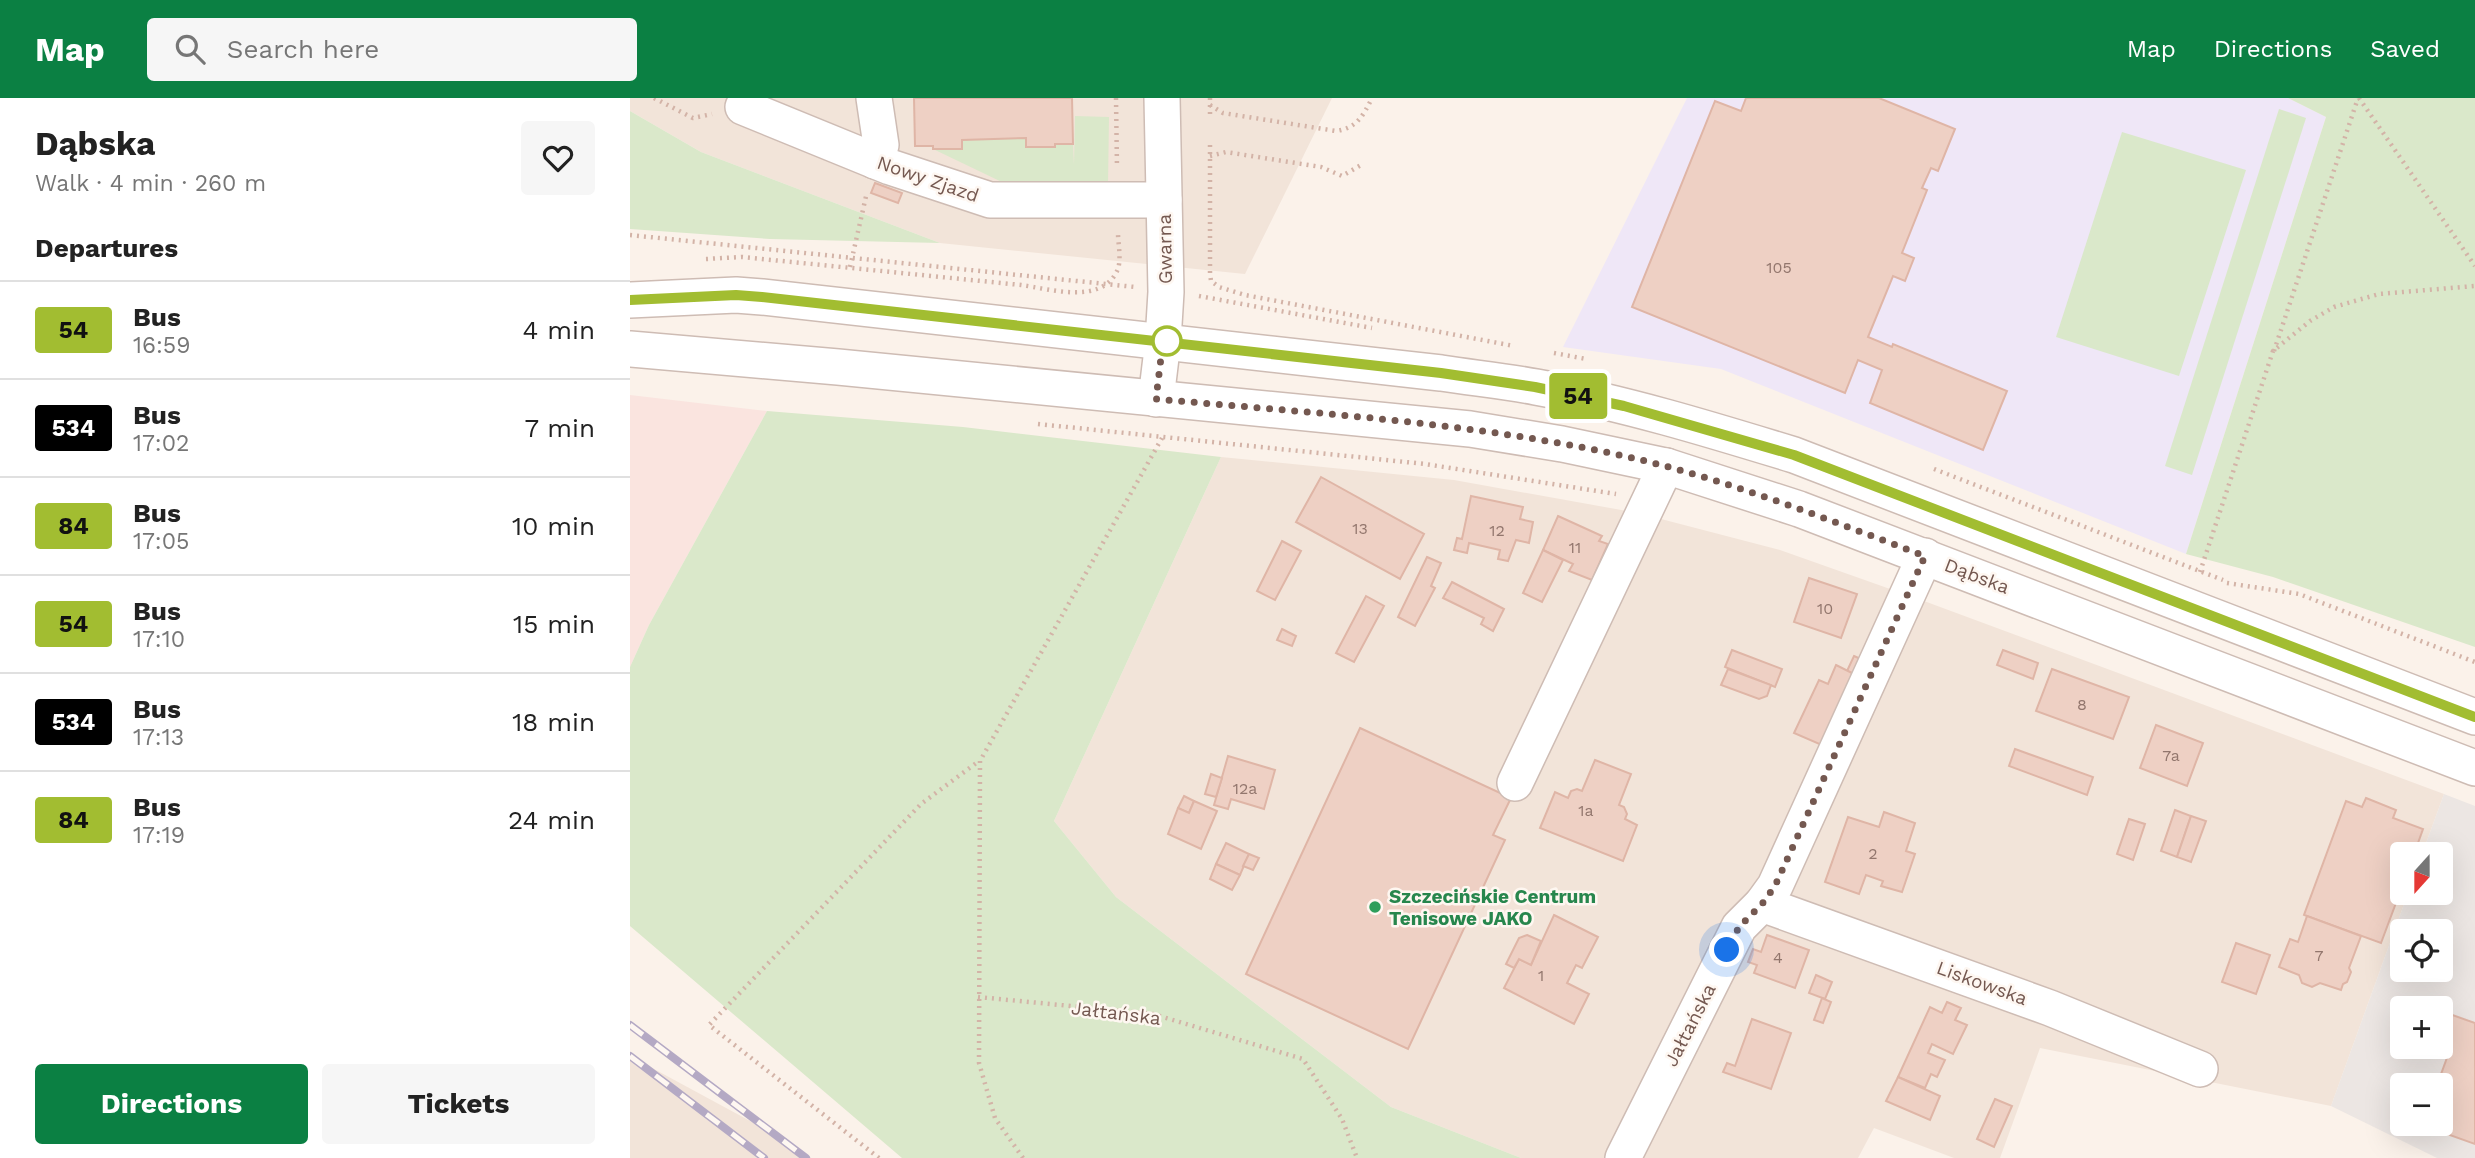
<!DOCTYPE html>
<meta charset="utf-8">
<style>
body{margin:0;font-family:"Work Sans",sans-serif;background:#f6f6f6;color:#222;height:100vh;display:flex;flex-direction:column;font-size:26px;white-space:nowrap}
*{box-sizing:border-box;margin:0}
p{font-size:23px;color:#767676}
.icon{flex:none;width:38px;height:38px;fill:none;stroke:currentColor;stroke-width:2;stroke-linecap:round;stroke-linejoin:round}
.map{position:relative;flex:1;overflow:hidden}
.panel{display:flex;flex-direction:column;background:#fff;width:630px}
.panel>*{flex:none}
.badge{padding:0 14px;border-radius:5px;font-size:24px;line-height:46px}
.needle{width:46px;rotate:201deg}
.buttons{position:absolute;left:1760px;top:744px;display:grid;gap:14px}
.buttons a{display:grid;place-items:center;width:63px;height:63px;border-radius:7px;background:#fff;box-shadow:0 7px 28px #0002;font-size:35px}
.you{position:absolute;width:35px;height:35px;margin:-18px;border:5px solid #fff;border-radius:50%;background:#1a73e8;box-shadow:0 0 0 10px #1a73e833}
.map>.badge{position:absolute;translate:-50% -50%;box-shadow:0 0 0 4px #fff}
h2{padding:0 35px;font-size:26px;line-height:63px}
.round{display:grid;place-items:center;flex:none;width:74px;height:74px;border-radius:7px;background:#f6f6f6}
.head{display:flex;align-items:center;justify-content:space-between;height:119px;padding:0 35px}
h1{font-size:33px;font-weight:700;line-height:52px}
.primary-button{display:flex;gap:14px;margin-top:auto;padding:14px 35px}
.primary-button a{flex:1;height:80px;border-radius:7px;background:#0b8043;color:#fff;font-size:28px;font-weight:700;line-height:80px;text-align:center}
.primary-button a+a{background:#f6f6f6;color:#222}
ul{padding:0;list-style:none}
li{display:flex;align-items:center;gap:21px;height:98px;padding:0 35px;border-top:2px solid #e0e0e0}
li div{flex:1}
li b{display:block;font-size:26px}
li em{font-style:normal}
li .badge{min-width:77px;font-weight:700;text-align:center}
header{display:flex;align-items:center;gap:42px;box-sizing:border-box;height:98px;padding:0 35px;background:#0b8043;color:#fff}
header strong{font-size:33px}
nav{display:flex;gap:38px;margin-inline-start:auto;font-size:24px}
.search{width:490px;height:63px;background:#f6f6f6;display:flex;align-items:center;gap:18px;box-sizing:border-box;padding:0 24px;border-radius:7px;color:#767676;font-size:26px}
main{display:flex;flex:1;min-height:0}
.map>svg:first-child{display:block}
.residential{fill:#f2e4d9}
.commercial{fill:#fae4df}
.industrial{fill:#ece6e3;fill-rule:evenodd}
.education{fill:#efe7f7}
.green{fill:#dae8ca}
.building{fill:#eed0c4;stroke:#dfb5a6;stroke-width:2}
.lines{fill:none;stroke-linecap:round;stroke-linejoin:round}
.minor-casing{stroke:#cebcb4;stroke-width:38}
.path{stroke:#d3b3a7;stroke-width:4.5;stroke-dasharray:2 5;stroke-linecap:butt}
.minor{stroke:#fff;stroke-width:35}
.rail-casing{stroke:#b4a9c4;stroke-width:8}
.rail{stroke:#fef7f1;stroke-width:5;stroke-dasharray:16;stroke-linecap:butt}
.line-casing{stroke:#fff;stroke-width:16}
.line{stroke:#a2bd31;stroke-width:10}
.walk{stroke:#745850;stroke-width:7;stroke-dasharray:0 12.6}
.stop-dot{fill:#fff;stroke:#a2bd31;stroke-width:3.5}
.leisure-dot{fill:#2e9e5b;stroke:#fef7f1;stroke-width:2.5}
.labels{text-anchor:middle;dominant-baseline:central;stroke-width:5;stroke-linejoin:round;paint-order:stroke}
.number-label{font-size:16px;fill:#92766d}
.street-label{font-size:19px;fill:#745850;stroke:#fef7f1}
.leisure-label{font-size:19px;font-weight:bold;fill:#27864d;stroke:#fef7f1;text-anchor:start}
</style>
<header>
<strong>Map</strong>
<div class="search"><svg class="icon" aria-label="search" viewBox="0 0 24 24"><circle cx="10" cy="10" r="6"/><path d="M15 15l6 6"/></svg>Search here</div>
<nav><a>Map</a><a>Directions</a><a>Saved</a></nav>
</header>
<main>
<section class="panel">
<div class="head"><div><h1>Dąbska</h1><p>Walk · 4 min · 260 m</p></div><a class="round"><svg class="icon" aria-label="heart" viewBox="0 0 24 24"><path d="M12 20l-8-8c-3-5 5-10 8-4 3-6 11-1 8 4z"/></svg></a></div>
<h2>Departures</h2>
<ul>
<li><span class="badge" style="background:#a2bd31;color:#111">54</span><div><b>Bus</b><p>16:59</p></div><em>4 min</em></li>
<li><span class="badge" style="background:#000;color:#fff">534</span><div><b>Bus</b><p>17:02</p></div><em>7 min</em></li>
<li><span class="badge" style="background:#a2bd31;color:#111">84</span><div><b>Bus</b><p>17:05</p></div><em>10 min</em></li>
<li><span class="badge" style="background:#a2bd31;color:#111">54</span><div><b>Bus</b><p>17:10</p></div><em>15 min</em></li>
<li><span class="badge" style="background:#000;color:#fff">534</span><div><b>Bus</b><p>17:13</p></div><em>18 min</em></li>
<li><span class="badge" style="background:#a2bd31;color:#111">84</span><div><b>Bus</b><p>17:19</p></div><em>24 min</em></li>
</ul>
<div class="primary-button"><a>Directions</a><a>Tickets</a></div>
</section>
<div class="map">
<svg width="1845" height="1060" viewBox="0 0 1845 1060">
<rect width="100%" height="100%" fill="#fbf2ea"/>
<g class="residential">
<path d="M0,0H702L615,176L310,145L71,54L0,13Z"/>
<path d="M591,359L824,382L1008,415L1150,452L1294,503L1814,696L1792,756H1773V794L1778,795L1701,1008L1410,950L1370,1060H1324L1244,1030L1228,1060H891L761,1009L486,799L424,723Z"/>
<path d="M0,958L161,1045L181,1060H0Z"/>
</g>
<path class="commercial" d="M0,297L137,313L19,527L0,569Z"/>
<path class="industrial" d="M1814,696L1845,708V1060H1807L1701,1008L1778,795L1811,794V756H1792ZM1773,833H1811V872H1773ZM1773,910H1811V948H1773ZM1773,987H1811V1026H1773Z"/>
<path class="education" d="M1057,0H1658L1696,19L1556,456L1091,271L933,249Z"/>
<g class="green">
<path d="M1658,0H1845V549L1643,479L1556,456L1696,19Z"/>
<path d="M1649,11L1676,20L1562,377L1535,368Z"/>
<path d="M0,13L71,54L310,145L140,141L0,131Z"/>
<path d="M445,18L479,19L478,88L376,86L303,51H332V42L396,40V49H424L425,46H443L444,67Z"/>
<path d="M1492,34L1616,72L1549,278L1426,239Z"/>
<path d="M137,313L333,329L591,359L424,723L486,799L761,1009L891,1060H272L0,828V569L19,527Z"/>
</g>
<g class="building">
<path d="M284,0H442L443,46H425V49H396V40L332,42V51H303V48H285Z"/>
<path d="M1116,0H1249L1325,31L1308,73L1301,70L1292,90L1297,92L1272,155L1284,160L1275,183L1263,178L1238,239L1262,249L1263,246L1377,293L1353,352L1240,305L1252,272L1228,262L1215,295L1002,209L1085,3L1111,13Z"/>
<path d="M245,85L272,95L268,105L241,95Z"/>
<path d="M691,379L794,436L770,481L666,424Z"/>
<path d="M841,398L893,409L890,421L903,424L899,445L886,442L878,463L868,461L870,452L839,445L837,455L824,452L827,440L832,441Z"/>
<path d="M928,418L972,438L969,443L978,446L962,482L939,473L943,466L913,452Z"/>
<path d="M652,443L671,453L645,502L627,493Z"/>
<path d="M913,452L933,462L912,504L893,495Z"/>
<path d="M797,459L811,465L801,488L805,490L785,528L768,519Z"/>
<path d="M1179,480L1227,496L1211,540L1164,524Z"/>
<path d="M822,484L874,511L863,533L851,526L854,520L813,500Z"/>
<path d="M736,498L754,508L724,564L706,555Z"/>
<path d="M652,531L666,538L662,548L647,542Z"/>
<path d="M1102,552L1152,571L1145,589L1095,569Z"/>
<path d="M1373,552L1408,565L1403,581L1367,567Z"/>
<path d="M1224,558L1233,562L1226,577L1217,573Z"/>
<path d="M1206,567L1226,577L1194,648L1164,635L1189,582L1198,586Z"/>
<path d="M1098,571L1141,587L1137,598L1129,601L1091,587Z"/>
<path d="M1422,571L1499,599L1483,641L1406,613Z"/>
<path d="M1526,627L1573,645L1557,688L1510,670Z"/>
<path d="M730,630L881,700L863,737L875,742L778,951L616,876Z"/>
<path d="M1385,651L1463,679L1457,697L1379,668Z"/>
<path d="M598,658L645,672L634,711L601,701L598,711L584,707Z"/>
<path d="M965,662L1001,676L989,707L994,709L997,716L995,721L1007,727L993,763L910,730L925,694L938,700L941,693L947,691L952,693Z"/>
<path d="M581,676L592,680L586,699L575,696Z"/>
<path d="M554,698L564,703L559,715L548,710Z"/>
<path d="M1736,700L1766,712L1763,720L1793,731L1784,756H1773V786L1751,845L1674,817L1716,703L1732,709Z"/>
<path d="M564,703L587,713L571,751L538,736L548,710L559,715Z"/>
<path d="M1545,712L1561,718L1547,759L1531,753Z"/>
<path d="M1254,714L1285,725L1276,753L1285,756L1272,794L1251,788L1253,783L1236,777L1229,796L1195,784L1218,719L1249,729Z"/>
<path d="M1561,718L1576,723L1561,764L1547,759Z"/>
<path d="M1499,721L1515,726L1503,762L1487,756Z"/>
<path d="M596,745L619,756L610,777L586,766Z"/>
<path d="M619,756L629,760L623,772L613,768Z"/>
<path d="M586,766L610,777L602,792L580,781Z"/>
<path d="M924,817L968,839L952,870L946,867L937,885L959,896L944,926L874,890L889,861L901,867Z"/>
<path d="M1677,818L1731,838L1719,870L1721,874L1717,884L1713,886L1711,892L1690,885L1682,889L1672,885L1669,877L1649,869L1660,841L1668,844Z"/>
<path d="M897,837L911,843L901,867L889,861L884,870L876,866L889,840Z"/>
<path d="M1137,837L1179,852L1165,890L1124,875L1127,867L1118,864L1123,851L1131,854Z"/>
<path d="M1606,845L1640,857L1626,896L1592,884Z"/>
<path d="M1186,877L1202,884L1195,901L1179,895Z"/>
<path d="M1192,900L1201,904L1193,925L1184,922Z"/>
<path d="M1317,904L1331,910L1325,922L1337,927L1323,956L1302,946L1298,955L1315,962L1307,979L1301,976L1295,990L1268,979L1300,909L1312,915Z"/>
<path d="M1811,913L1845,925V1046L1792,1027L1793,1026H1811V987H1807L1818,957L1795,948H1811Z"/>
<path d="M1122,921L1161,935L1141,991L1093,974L1097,965L1105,968Z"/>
<path d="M1268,979L1310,998L1300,1022L1256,1003Z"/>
<path d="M1365,1001L1382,1008L1364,1049L1347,1041Z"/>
</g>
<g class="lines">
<defs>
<g id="minor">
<path d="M244,0L251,47L245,63"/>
<path d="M113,9L260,69L360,102H534"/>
<path d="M0,202L106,197L132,199L811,275C843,280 875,283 906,289C994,305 1079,331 1164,357L1845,619"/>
<path d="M0,251L208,269L840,331L932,346L1036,368L1169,411L1845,670"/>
<path d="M526,301L533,243L536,194L532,0"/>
<path d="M885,685L1036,368"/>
<path d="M1132,806L1420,910L1570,971"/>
<path d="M993,1060L1109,829L1132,806L1145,788L1295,458"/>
</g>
</defs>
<use href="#minor" class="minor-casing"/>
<g class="path">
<path d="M24,0L63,20L82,16"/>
<path d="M486,0L487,70"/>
<path d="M580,0V19"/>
<path d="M1729,0L1845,168"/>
<path d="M580,7L593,15L706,33C727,30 733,18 742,0"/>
<path d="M580,47V175L581,183L589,189L615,197L884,248"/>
<path d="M580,58L596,54L691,69L712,78L731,67"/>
<path d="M0,137L505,189"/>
<path d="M76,161L112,159L391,187C420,191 471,207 487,173C492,163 488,146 488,135"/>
<path d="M220,169L237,94"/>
<path d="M569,198L742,230"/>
<path d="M1644,253L1728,0"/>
<path d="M924,255L956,261"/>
<path d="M408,326L795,366L986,396"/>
<path d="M1304,371L1593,482"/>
<path d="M1570,474L1643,253L1680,223L1704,209L1749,196L1845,188"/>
<path d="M1597,485L1669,496L1845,564"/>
<path d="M348,899L523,916L673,961L712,1021L727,1060"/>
<path d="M249,1060L79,927L291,706L349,663"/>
<path d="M393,1060L365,1020L349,965L350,663L532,340"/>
</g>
<use href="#minor" class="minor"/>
<defs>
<g id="rail">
<path d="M0,927L176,1060"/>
<path d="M0,958L134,1060"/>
</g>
</defs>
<use href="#rail" class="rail-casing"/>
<use href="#rail" class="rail"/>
</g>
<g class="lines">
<defs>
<path id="line" d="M0,202L106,197L132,199L811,275L905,289L994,308L1164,357L1845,619"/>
</defs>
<use href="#line" class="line-casing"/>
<use href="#line" class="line"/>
<path class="walk" d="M537,243H533L526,301C682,315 840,324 994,358C1097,381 1196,421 1295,458L1145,788L1132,806L1109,829L1097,852"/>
</g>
<circle class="stop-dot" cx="537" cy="243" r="14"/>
<circle class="leisure-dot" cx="745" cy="809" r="7"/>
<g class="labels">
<g class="number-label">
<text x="1149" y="169">105</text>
<text x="730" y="430">13</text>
<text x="867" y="432">12</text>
<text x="945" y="449">11</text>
<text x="1195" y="510">10</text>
<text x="1452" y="606">8</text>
<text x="1541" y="657">7a</text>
<text x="615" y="690">12a</text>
<text x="956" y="712">1a</text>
<text x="1243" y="755">2</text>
<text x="1689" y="857">7</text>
<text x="1148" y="859">4</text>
<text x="911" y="877">1</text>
</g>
<g class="street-label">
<text transform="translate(298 81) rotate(19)">Nowy Zjazd</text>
<text transform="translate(535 151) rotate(-91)">Gwarna</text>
<text transform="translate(1347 478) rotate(21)">Dąbska</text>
<text transform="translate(1352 885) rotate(20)">Liskowska</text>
<text transform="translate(486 915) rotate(7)">Jałtańska</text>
<text transform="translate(1060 927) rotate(-63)">Jałtańska</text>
</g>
<g class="leisure-label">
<text x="759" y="798">Szczecińskie Centrum<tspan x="759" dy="22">Tenisowe JAKO</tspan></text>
</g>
</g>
</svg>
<div class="buttons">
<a><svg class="needle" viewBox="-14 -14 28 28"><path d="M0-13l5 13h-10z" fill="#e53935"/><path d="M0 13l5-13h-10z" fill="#767676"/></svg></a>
<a><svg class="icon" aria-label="locate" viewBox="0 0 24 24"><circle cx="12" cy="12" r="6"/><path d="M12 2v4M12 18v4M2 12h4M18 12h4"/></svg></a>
<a>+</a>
<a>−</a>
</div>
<div class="you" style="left:1097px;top:852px"></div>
<b class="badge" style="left:948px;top:298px;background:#a2bd31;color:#111">54</b>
</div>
</main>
